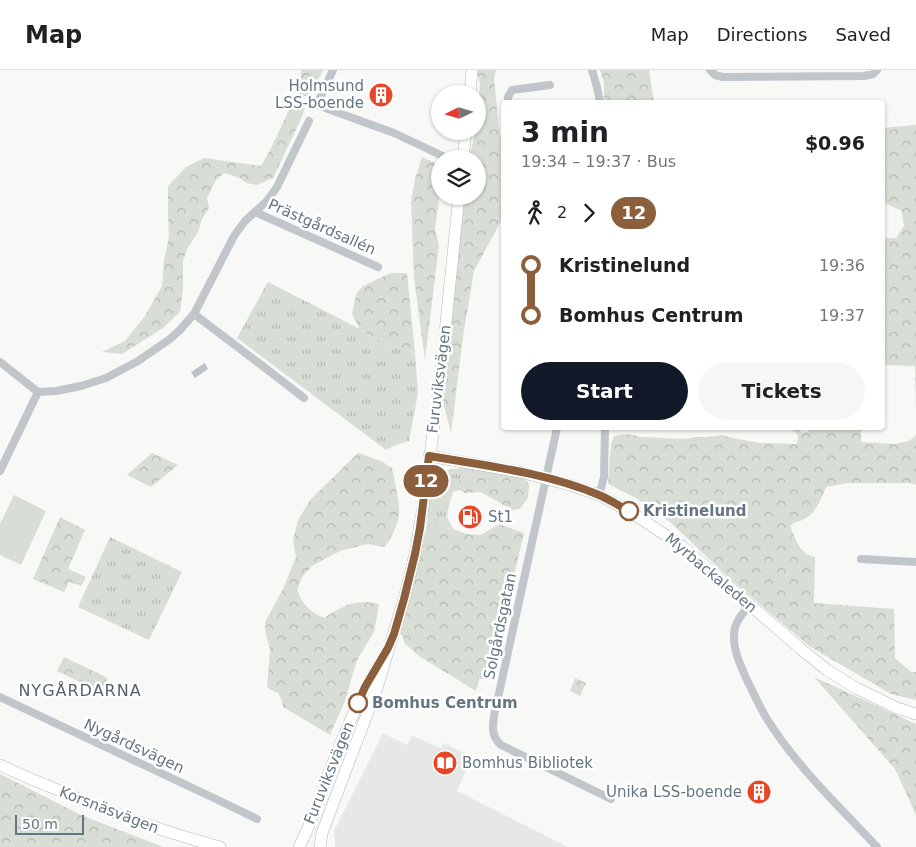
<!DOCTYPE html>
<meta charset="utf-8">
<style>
body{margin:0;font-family:"DejaVu Sans",sans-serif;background:#f6f6f6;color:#202124;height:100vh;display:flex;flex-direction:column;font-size:19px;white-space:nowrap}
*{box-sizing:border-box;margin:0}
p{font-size:16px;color:#757577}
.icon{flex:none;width:28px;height:28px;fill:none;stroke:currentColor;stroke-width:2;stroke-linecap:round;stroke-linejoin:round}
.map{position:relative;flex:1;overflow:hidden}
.sheet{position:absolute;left:501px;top:30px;width:384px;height:330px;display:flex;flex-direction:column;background:#fff;border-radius:5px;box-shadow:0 1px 4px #0004}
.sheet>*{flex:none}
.badge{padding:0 10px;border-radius:16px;font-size:18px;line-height:32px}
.needle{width:32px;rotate:265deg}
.controls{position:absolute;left:431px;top:15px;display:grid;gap:10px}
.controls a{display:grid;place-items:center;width:55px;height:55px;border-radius:50%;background:#fff;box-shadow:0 1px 4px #0004;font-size:25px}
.scale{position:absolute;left:15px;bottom:12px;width:69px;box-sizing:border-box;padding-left:5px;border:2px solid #637681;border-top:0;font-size:14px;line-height:18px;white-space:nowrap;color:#637681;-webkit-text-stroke:4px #fff;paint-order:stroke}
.map>.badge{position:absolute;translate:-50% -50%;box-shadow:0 0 0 2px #fff}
.legs{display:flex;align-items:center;gap:8px;height:55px;padding:0 20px;font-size:16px}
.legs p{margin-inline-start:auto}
.head{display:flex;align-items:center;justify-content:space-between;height:85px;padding:0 20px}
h1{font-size:28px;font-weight:700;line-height:38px}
.primary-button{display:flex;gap:10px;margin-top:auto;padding:10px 20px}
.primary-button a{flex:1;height:58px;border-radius:30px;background:#111827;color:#fff;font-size:20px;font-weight:700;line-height:58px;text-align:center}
.primary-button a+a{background:#f6f6f6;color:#202124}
ul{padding:0 20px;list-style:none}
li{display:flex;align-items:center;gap:18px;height:50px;font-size:19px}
li i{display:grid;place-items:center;width:8px;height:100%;margin:0 6px;background:currentColor}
li i::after{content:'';width:12px;height:12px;margin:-6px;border:4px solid;border-radius:50%;background:#fff}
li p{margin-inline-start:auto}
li:first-child i{background:linear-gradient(#0000 50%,currentColor 0)}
li:last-child i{background:linear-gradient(currentColor 50%,#0000 0)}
header{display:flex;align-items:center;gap:30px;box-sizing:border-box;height:70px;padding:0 25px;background:#fff;border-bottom:1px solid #e0e0e0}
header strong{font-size:24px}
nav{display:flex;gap:28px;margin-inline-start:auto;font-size:18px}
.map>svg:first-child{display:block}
.built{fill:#e6e8e7}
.grass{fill:url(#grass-tufts)}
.forest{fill:url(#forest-crowns)}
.pitch{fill:#d8ddd5}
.water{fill:#b7c5c8}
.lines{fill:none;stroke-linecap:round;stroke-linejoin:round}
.secondary-casing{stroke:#b1b8bd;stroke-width:12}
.street{stroke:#c1c6ca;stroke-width:8}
.secondary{stroke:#fff;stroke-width:11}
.line-1-casing{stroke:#fff;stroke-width:11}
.line-1{stroke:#8b5e3c;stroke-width:8}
.stop-1-dot{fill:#fff;stroke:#8b5e3c;stroke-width:2.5}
.labels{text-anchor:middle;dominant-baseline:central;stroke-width:5;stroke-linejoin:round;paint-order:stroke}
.poi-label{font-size:15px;fill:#637681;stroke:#fff;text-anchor:end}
.street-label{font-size:15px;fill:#637681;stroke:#fff}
.stop-label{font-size:15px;font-weight:bold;fill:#637681;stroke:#fff;text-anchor:start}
.neighbourhood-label{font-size:16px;letter-spacing:1px;fill:#55636c;stroke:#fff}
</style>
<header>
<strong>Map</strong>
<nav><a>Map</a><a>Directions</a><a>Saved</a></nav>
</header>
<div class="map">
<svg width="916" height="777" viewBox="0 0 916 777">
<defs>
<pattern id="grass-tufts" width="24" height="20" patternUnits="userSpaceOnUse" patternTransform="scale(1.25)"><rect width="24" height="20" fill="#d8ddd5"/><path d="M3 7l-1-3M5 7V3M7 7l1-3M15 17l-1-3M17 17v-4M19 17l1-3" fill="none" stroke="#b3b8b2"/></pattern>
<pattern id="forest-crowns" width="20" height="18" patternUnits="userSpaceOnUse" patternTransform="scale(1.25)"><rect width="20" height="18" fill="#d8ddd5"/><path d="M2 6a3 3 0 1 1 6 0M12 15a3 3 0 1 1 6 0" fill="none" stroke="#b3b8b2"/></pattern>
</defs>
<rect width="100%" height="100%" fill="#f8f8f6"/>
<path class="built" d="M383,663L407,675L412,666L441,678L444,673L472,687L457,721L568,777H335L334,761Z"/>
<g class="grass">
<path d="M268,212L360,259L371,267L415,283L418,323L409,371L396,375L386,380L237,268Z"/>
<path d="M462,398L470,399C461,407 457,407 460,420L453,422L449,435L447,447L453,459L427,456L429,433L438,405L451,399Z"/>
<path d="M110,467L182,502L149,570L78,537Z"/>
</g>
<g class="forest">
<path d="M301,0H323L310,26H302L295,34L298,37L305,38L302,47L273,108L257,115L246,113L240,108L224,103L216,110L207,128L209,138L202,149L198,162L187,179L183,191V219L180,242L163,258L122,284L102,282L125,271L145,246L162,216L164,190L169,166L168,144V116L186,97L204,88L261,96L270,80L300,17Z"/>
<path d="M476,0H496L494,9L500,67H504V148L500,153L474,201L463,267L451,363L442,328L464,126H478V89H469L475,61H478V39L480,13Z"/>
<path d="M600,0H649L654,32H604V12Z"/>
<path d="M916,55V340L915,296L883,295V168H896L904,156L902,141L883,132L882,58Z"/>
<path d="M422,87L440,95V122L435,159L439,175L425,290L414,208L411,132L415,109Z"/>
<path d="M391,203H407L415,283L371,267L360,259L352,244L356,224L363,216Z"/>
<path d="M789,358H800L801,363L808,362V358H861V372L895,374L909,371L916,365V415L910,413H848L826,417C822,427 815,445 804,449C799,452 794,451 790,456C795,468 800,485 815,487L814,533L894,539L895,588L911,602H916V630L891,624L809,576L730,509L670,452L636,428L608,414L611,375L614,366L626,364L643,367L684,369L695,367H708L722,365L738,369L760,373L797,374L798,365Z"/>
<path d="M152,383L178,395L151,417L127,405Z"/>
<path d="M358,383L381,391L392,398C394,409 400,433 399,445C397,457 391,468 385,477L367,474L340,481L312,496L302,507L297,520C303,535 309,541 324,548C344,535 354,529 379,534L374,562L357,590L345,631L330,665L283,637L282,631L278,623L271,620L267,617L270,580L266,564L265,552L283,519L296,487L293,470L298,450L311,429Z"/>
<path d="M470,399L524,407L529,414L528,428L520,439L512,440L481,422L465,423L460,420C457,407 461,407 470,399Z"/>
<path d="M60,447L85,460L68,499L86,507L81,516L69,512L64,522L33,509Z"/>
<path d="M499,454L524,463L496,582L487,609H479L476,621L419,586L404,573L403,566L400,564L427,456L453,459L467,464L481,465Z"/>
<path d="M64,587L108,608L101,622L57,601Z"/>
<path d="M814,607L916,654V745L895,699Z"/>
<path d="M575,608L586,613L580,626L570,621Z"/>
<path d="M0,704L81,745L163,777H0Z"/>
</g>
<path class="pitch" d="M14,425L46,441L21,495L0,485V454Z"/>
<path class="water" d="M205,293L208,299L195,308L191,302Z"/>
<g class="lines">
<defs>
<g id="secondary">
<path d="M470,24L472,0"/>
<path d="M463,89L466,61"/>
<path d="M429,386L520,402L570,415L599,425L629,441L682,476L802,580L827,600L856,618L897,638L916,644"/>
<path d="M0,695C15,702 30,709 46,715C102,740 160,761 220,777"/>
<path d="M299,777L308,758C330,702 349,644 380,592"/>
<path d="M320,777L322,763L377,618L404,529L415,484L424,431L441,301L459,126"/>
</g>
</defs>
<use href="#secondary" class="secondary-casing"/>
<g class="street">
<path d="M333,0L317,35L394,63L449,89"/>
<path d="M592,0L597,17L600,32"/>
<path d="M710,0L715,5L723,7L864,6L873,4L877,0"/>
<path d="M508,32V27L512,20L550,15"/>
<path d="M255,142L378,197"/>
<path d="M194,244L260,294L304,328"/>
<path d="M0,292L38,322L56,321L81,316L106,308L138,291L170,269L180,260L194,244L234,166L245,151L267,131L277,117L309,51"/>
<path d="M557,358L494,646C492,658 492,667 501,675L611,729"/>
<path d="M0,401L38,322"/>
<path d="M599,425L604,407L605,358"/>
<path d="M861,489L916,492"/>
<path d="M750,535C741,545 733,554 734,568C734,582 741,596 746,608C753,622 759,636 767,649C797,697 839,736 877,777"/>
<path d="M0,627L218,730L257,749"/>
</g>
<use href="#secondary" class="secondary"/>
</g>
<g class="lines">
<defs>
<path id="line-1" d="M358,633L365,617L388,578L394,564L404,529L415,484L420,458L429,386C486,396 545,402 599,425C609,429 619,436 629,441"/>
</defs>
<use href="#line-1" class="line-1-casing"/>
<use href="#line-1" class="line-1"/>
</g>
<defs>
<symbol id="building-disc" viewBox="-11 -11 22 22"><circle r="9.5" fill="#e64727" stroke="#fff"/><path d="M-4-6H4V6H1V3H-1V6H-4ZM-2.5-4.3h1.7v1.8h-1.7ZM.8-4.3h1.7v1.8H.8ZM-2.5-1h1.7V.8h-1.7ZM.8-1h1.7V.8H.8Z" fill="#fff"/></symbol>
<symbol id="fuel-disc" viewBox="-11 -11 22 22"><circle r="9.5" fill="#e64727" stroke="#fff"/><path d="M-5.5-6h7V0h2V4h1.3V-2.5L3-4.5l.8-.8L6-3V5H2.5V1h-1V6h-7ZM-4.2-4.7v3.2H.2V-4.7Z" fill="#fff"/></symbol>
<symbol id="library-disc" viewBox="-11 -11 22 22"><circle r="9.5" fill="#e64727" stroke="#fff"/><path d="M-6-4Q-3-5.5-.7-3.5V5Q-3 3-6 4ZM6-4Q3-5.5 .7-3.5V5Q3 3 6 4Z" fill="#fff"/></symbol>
</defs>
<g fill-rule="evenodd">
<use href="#building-disc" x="367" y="11" width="28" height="28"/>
<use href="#fuel-disc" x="456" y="433" width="28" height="28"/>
<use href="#library-disc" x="431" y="679" width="28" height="28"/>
<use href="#building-disc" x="745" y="708" width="28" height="28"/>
</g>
<g class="stop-1-dot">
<circle cx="629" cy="441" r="9"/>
<circle cx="358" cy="633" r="9"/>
</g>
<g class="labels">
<g class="poi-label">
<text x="364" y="16">Holmsund<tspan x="364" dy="17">LSS-boende</tspan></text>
<text x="488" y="447" text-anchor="start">St1</text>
<text x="462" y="693" text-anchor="start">Bomhus Bibliotek</text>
<text x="742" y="722">Unika LSS-boende</text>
</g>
<g class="street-label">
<text transform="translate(322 157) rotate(24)">Prästgårdsallén</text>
<text transform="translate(439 309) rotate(-83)">Furuviksvägen</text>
<text transform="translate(711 503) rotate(40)">Myrbackaleden</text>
<text transform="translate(500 556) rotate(-78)">Solgårdsgatan</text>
<text transform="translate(134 676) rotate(25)">Nygårdsvägen</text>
<text transform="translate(329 703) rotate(-68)">Furuviksvägen</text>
<text transform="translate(109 740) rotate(21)">Korsnäsvägen</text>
</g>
<g class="stop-label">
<text x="643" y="441">Kristinelund</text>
<text x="372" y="633">Bomhus Centrum</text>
</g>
<g class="neighbourhood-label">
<text x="80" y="620">NYGÅRDARNA</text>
</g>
</g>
</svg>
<div class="controls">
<a><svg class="needle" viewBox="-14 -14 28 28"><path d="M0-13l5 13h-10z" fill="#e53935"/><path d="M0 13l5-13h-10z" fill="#757577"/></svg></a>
<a><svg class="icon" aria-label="layers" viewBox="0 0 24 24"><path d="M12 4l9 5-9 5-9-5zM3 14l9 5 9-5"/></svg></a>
</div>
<div class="scale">50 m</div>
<b class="badge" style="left:426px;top:411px;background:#8b5e3c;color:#fff">12</b>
<section class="sheet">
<div class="head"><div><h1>3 min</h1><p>19:34 – 19:37 · Bus</p></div><b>$0.96</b></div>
<div class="legs"><svg class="icon" aria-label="walk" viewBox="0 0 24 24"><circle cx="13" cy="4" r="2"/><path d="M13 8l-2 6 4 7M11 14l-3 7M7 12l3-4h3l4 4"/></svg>2<svg class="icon" aria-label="forward" viewBox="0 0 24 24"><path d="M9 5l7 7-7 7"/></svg><b class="badge" style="background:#8b5e3c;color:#fff">12</b></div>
<ul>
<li><i style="color:#8b5e3c"></i><b>Kristinelund</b><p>19:36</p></li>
<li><i style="color:#8b5e3c"></i><b>Bomhus Centrum</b><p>19:37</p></li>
</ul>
<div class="primary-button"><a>Start</a><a>Tickets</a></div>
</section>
</div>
